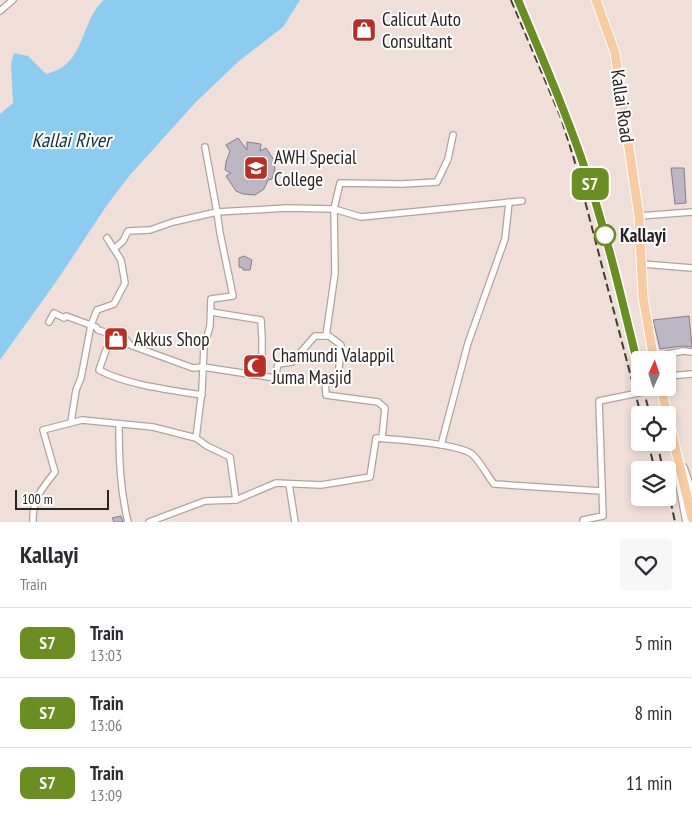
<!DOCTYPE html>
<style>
body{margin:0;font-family:"PT Sans Narrow",sans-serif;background:#f7f7f7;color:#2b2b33;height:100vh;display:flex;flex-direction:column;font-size:19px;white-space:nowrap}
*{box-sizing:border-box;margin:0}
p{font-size:16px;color:#7c7c81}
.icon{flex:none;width:28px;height:28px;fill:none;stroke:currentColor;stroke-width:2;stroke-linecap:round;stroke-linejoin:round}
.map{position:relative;height:522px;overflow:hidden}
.details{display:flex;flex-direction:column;background:#fff;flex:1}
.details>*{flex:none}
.badge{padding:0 10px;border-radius:8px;font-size:18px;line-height:32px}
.needle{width:32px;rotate:3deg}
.tools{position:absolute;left:631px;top:351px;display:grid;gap:10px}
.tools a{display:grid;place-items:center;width:45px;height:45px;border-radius:5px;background:#fff;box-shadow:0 2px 8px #0003;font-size:25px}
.scale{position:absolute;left:15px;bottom:12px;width:94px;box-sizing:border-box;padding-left:5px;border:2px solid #292321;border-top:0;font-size:14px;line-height:18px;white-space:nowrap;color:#292321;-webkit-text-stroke:4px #fff;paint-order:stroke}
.map>.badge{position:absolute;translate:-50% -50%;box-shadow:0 0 0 2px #fff}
.round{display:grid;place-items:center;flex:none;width:52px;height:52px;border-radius:5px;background:#f7f7f7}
.overview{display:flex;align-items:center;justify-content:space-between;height:85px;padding:0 20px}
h1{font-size:24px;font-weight:800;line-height:38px}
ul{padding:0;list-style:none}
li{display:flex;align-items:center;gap:15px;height:70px;padding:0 20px;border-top:1px solid #e1e1e2}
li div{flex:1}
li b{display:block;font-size:19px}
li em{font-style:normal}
li .badge{min-width:55px;font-weight:700;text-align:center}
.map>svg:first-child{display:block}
.water{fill:#8dccf1}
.building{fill:#bdb7c4;stroke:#857f8c}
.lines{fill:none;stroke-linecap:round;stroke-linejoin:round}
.minor-casing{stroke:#b1a29c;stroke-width:8}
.primary-casing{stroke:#fff;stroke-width:11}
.minor{stroke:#fff;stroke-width:5.5}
.primary{stroke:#f8cca2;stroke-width:9}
.rail{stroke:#433b39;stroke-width:2;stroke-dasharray:8 4;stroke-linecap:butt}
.line-casing{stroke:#fff;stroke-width:11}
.line{stroke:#6b8e23;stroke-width:8}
.stop-dot{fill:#fff;stroke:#6b8e23;stroke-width:2.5}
.labels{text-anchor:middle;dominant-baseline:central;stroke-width:4;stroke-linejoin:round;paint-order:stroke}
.poi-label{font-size:19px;fill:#292321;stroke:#fff;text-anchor:start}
.street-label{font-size:19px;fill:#292321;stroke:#fff}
.stop-label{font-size:19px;font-weight:bold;fill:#292321;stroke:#fff;text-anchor:start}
.water-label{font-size:20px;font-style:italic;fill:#143140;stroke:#fff}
</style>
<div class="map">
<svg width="692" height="522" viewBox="0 0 692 522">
<rect width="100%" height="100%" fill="#efdfd8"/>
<path class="water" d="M104,0H300L283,27L239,61L196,102L130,175L107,205L56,282L0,360V114L13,103L11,64L14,53L28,56L46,74C52,72 59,70 64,66C85,50 84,17 104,0Z"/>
<g class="building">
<path d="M238,138L247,150V142L261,144L260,151L266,148L274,160L275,169L272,179L268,180L264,189L255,195L243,194L236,191L226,176L231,173L225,170L226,162L230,151L226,145Z"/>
<path d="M671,168H684L686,203L675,204Z"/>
<path d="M244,256L252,260L250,270H243V268L239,267V258Z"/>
<path d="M689,316L692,347L682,346L660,349L653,320Z"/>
<path d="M121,516L123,522H114L112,518Z"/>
</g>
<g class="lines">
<defs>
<g id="minor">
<path d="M0,11L13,0"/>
<path d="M639,216L692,212"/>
<path d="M114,249L123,241L128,231L150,230L173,222L217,212L205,147"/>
<path d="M643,264L692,268"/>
<path d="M211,312L261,320L262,338V375"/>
<path d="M49,322L54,313L64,318L66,316L96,327L98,330L125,338L130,345L193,368L203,367L275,378L278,364L292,362L315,336H329L341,345L338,380"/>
<path d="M326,336L335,273L334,209L361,217L522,201"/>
<path d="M106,350L99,370C127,385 170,390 202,395"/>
<path d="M653,357L683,351L692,352"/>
<path d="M668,376L692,374"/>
<path d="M325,379L326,395L378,402L385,408L382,438"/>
<path d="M71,422L76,390L81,378L91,325L97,310L114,304L125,283L121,260L107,238"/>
<path d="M119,424C119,457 120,490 128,522"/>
<path d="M196,438L207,446L230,457L236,500L276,483L321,485L370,477L376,438C394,439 462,444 473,455C481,463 487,475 494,484L601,491"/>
<path d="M441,445L468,343L505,239L509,202"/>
<path d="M675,464L686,522"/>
<path d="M684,467L692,491"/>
<path d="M289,484L295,522"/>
<path d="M33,522C32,500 42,488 55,472L43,430L82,420L153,427L196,438L202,390L204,347L210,326L211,299L233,296L220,233L217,212L287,208L334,209L340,183L402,184L437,182L448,159L453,135"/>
<path d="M149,522L205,501L236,500"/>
<path d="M583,522V520L603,516L599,401L653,390L652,388"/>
</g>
<g id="primary">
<path d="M596,0L615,53L639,216L643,297L654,360"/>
<path d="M661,388L692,518"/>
</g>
</defs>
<use href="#minor" class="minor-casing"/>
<use href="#primary" class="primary-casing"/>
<use href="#minor" class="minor"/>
<use href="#primary" class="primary"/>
<g class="rail">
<path d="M511,0L561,118L574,159L641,415"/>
<path d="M578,151L598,211L640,374"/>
<path d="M643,388L650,415"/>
<path d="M648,442L655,470"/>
<path d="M657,442L663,470"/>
<path d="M668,489L675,522"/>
</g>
</g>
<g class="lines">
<defs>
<path id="line" d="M518,0C541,55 565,109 584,166C607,234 623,304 640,374"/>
</defs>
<use href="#line" class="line-casing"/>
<use href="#line" class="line"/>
</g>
<defs>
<symbol id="shop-square" viewBox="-11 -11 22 22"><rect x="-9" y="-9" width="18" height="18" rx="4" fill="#bb2d23" stroke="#fff"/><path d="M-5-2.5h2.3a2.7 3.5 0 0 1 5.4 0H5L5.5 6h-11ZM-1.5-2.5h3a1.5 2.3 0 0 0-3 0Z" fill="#fff"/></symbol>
<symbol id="university-square" viewBox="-11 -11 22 22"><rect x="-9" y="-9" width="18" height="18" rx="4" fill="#bb2d23" stroke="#fff"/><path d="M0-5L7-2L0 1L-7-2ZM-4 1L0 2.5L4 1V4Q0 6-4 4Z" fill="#fff"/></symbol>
<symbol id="mosque-square" viewBox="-11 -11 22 22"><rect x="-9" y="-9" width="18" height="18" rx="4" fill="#bb2d23" stroke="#fff"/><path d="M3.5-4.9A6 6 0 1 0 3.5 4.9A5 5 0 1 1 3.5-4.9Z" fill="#fff"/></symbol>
</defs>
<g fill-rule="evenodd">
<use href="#shop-square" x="350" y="16" width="28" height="28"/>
<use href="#university-square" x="242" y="154" width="28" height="28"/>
<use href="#shop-square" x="102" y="325" width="28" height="28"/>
<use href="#mosque-square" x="241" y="352" width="28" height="28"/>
</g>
<circle class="stop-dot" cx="605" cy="235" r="10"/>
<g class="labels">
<g class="poi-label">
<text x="382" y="19">Calicut Auto<tspan x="382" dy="22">Consultant</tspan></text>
<text x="274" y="157">AWH Special<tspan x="274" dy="22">College</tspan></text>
<text x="134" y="339">Akkus Shop</text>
<text x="272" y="355">Chamundi Valappil<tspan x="272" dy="22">Juma Masjid</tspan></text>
</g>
<g class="street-label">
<text transform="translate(623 106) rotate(82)">Kallai Road</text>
</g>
<g class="stop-label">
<text x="620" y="235">Kallayi</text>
</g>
<g class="water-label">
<text x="71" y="140">Kallai River</text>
</g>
</g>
</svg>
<div class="tools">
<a><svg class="needle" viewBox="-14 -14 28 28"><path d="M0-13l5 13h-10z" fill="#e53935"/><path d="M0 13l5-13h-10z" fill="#7c7c81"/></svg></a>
<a><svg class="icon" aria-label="locate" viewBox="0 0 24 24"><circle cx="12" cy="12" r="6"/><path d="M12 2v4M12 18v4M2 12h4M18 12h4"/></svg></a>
<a><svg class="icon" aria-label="layers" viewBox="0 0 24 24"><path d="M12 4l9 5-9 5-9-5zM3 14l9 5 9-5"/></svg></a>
</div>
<div class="scale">100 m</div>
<b class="badge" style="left:590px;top:184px;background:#6b8e23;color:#fff">S7</b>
</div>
<section class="details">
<div class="overview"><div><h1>Kallayi</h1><p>Train</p></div><a class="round"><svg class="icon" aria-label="heart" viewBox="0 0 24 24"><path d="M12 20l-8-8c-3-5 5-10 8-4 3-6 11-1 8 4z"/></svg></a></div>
<ul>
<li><span class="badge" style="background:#6b8e23;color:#fff">S7</span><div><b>Train</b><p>13:03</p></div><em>5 min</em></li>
<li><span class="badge" style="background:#6b8e23;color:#fff">S7</span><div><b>Train</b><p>13:06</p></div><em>8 min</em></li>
<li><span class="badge" style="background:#6b8e23;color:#fff">S7</span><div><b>Train</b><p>13:09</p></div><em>11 min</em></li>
</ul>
</section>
